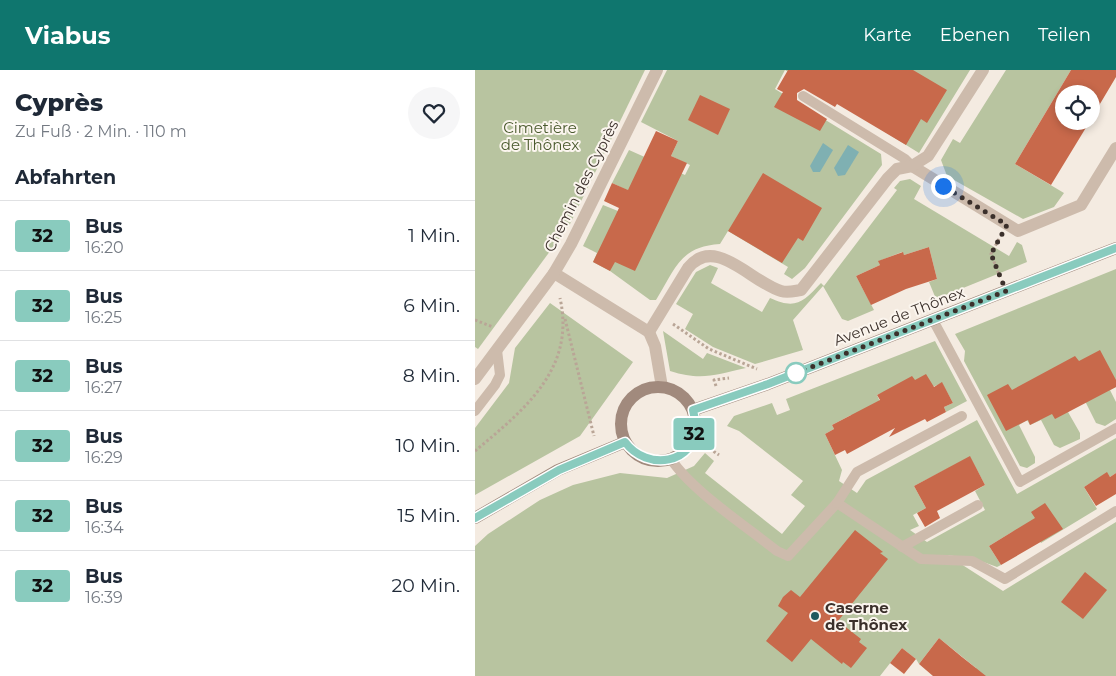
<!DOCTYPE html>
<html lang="de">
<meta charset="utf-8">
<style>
body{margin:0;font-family:Montserrat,sans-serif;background:#f6f6f7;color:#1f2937;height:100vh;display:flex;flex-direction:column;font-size:19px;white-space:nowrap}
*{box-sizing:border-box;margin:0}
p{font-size:16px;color:#747a83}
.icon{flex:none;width:28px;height:28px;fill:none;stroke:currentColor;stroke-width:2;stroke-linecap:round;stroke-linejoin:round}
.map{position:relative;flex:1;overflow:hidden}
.details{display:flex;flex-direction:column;background:#fff;width:475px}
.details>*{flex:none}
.badge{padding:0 10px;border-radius:4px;font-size:18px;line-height:32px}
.tools{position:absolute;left:580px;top:15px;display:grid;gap:10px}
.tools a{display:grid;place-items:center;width:45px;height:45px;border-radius:50%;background:#fff;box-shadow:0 2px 8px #0003;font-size:25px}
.you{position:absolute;width:25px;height:25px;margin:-12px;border:4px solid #fff;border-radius:50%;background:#1a73e8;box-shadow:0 0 0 8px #1a73e833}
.map>.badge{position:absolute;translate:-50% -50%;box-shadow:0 0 0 2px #fff}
h2{padding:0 15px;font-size:19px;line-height:45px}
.round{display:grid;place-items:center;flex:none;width:52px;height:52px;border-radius:26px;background:#f6f6f7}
.overview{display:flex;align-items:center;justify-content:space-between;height:85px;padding:0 15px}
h1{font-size:24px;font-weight:800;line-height:38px}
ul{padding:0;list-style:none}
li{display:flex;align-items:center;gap:15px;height:70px;padding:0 15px;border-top:1px solid #e0e1e3}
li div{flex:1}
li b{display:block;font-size:19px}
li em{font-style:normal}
li .badge{min-width:55px;font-weight:700;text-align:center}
header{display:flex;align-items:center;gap:30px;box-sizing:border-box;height:70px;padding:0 25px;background:#0f766e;color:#fff}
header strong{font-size:24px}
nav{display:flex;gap:28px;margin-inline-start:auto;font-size:18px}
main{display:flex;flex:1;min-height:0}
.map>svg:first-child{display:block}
.green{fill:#b8c4a0;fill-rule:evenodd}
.water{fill:#7fb0b2}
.building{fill:#c8694b}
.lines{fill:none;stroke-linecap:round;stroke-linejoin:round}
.path{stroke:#b9a596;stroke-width:3;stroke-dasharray:2.5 2.5;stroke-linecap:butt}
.service{stroke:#cdbbac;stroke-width:10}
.minor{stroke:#cdbbac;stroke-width:12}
.secondary{stroke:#a18a7d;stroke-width:12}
.line-casing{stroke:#fff;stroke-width:11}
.line{stroke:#89cbbe;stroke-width:8}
.walk{stroke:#3b302b;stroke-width:5;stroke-dasharray:0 9}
.stop-dot{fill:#fff;stroke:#89cbbe;stroke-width:2.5}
.poi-dot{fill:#1f5a5e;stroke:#fbf5ee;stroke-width:2}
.labels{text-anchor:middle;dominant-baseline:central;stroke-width:4;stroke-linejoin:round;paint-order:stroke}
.park-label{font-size:15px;fill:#4a5a2e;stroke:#fbf5ee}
.street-label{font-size:15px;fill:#3b302b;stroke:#fbf5ee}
.poi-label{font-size:15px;font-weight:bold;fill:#3b302b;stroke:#fbf5ee;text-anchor:start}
</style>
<header>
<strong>Viabus</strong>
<nav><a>Karte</a><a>Ebenen</a><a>Teilen</a></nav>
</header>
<main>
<section class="details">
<div class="overview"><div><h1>Cyprès</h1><p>Zu Fuß · 2 Min. · 110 m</p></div><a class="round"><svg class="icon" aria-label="heart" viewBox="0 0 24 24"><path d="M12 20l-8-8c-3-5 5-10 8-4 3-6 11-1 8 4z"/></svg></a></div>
<h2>Abfahrten</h2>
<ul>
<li><span class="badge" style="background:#89cbbe;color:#111">32</span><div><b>Bus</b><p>16:20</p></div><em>1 Min.</em></li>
<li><span class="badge" style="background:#89cbbe;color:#111">32</span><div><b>Bus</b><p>16:25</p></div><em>6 Min.</em></li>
<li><span class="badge" style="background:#89cbbe;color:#111">32</span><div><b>Bus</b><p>16:27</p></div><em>8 Min.</em></li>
<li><span class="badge" style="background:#89cbbe;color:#111">32</span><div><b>Bus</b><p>16:29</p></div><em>10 Min.</em></li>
<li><span class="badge" style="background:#89cbbe;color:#111">32</span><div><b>Bus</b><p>16:34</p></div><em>15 Min.</em></li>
<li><span class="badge" style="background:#89cbbe;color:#111">32</span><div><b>Bus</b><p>16:39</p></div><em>20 Min.</em></li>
</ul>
</section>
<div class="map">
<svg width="641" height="606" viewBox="0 0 641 606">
<rect width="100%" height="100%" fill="#f4ebe1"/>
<g class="green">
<path d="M0,0H170L95,154L3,279L0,277Z"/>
<path d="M192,0H495L444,83L310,0L300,19L406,84L407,95L330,198L317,209L309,204L313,197L253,161L245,174C204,177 201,198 181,230H175L135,201L118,192L122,183L108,176L128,135L143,141L152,120L137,113L154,80L210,105L215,95L196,86L203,71L166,52Z"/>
<path d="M531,0H596L540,94L589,123L579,137L548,149L472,106L466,90L478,69L485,73Z"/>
<path d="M435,109L446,116L439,129L534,186L542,172L547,175L552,192L461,229L454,212L462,209L454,177L429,185L427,182L404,191L405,195L381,206L399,240L373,251L367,249L348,216L318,250L328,280L280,294L238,277L210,259L218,244L201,234L221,202L235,195L243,198L236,213L287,242L295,228C321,240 328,232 346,213L349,216L422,120L419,118L425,111Z"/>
<path d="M641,199V317L635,320L641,332V349L630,356L621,353L608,327L593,342L605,363V369L585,378L579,375L566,350L555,355L552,350L544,355L560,387V393L552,398L545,396L489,291L490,281L480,264Z"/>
<path d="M75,233L158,292L105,366L0,425V358L34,313L40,278Z"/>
<path d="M188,261L228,289L232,283L271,298C240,305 226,311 195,301Z"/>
<path d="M460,271L492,331L471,342L469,337L478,333L467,313C447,324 422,314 402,325L406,334L381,353L376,345L357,355L359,359L350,364L367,400L364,411L382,423L391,410L502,350L542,424L641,368V403L635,407L632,403L609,417L622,439L566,473L555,457L537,462L514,476L526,495L522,497L500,489L472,485L528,521L641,452V606H501V598L464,568L444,594L441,589L427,578L405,606H0V476L13,464L65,430L98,415L145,403L192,408L219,396L230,383L239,391L230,403L307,464L330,436L316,425L328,411L264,361L252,356L259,346L297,333L302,345L315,340L311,329ZM495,387L510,415L500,421L510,440L452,472L435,460L444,456L438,445L451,438L439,416Z"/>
</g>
<g class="water">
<path d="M348,73L358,80L345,102H338L335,96Z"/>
<path d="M373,75L384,82L370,105L363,106L359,98Z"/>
</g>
<g class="building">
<path d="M313,0H438L472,20L452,53L446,49L431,75L362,34L360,37L329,19L322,23V30L352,49L345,61L299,37L308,22L302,19Z"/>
<path d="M596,0H641V7L616,49V24H589V51H615L576,115L540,94Z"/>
<path d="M225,25L255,39L243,65L213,50Z"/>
<path d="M181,61L203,71L196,86L212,93L160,201L140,192L135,201L118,192L144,138L129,131L137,113L153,120Z"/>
<path d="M288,103L347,138L328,171L323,168L307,193L253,161Z"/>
<path d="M454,177L462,209L431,219L396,235L381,206L405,195L403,191L428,182L429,185Z"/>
<path d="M625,280L641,310V317L580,349L577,344L555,355L553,350L531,361L512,325L533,314L537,320L600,286L604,291Z"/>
<path d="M451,304L459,317L467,312L478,333L469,337L471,342L452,352L450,349L414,367L420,358L372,384L370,380L360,385L350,364L359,359L357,355L405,330L402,325L437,306L440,310Z"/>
<path d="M495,386L510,415L462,441L465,448L450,457L442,443L451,438L439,416Z"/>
<path d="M632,402L635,407L641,403V424L621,436L609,417Z"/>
<path d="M570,433L588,459L526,495L514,476L560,448L556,442Z"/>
<path d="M380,460L408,482L405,483L413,489L363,551L386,569L384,572L392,578L376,598L368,592L367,594L336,569L317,592L291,571L313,543L303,536L308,527L316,520L325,527Z"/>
<path d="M610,502L632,520L608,549L586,532Z"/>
<path d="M464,568L487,587L511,606H458L444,594Z"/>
<path d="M427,578L441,589L429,604L415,593Z"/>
</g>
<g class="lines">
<g class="path">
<path d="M524,169L516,184L525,207"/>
<path d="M90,249L119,366"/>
<path d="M0,250L18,257"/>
<path d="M198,254L234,279L282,299"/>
<path d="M241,316L239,310L254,308"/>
<path d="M218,367L244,385"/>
<path d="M0,381C49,340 101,299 85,228"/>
</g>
<g class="service">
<path d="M328,26L430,89L437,96"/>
<path d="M458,250L545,412L641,358"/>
<path d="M0,341L20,315L25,305L22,280"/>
<path d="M196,389C216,420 272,457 302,481L313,486L362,433L446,489L497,491L530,509L641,441"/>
<path d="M362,433L382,402L487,346"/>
<path d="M427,477L503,435"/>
</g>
<g class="minor">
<path d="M182,0L96,174L79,203L174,262L180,276L187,317"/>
<path d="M437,96L543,161L606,135L641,78"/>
<path d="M174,262L213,198C240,164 277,213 306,221C313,223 319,221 326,220L413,108L422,99L437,96L453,86L508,0"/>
<path d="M0,309L79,203"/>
</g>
<g class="secondary">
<circle cx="183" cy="354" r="37"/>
<path d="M218,340L293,314L641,178"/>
<path d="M0,448L83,400L150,372"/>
</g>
</g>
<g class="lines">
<defs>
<path id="line" d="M0,448L84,400L150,372C172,402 221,394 221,355C220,350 219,345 218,340L293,314L641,178"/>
</defs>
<use href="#line" class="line-casing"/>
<use href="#line" class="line"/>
<path class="walk" d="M321,303L531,221L516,184L532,155L468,116"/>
</g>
<circle class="stop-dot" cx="321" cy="303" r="10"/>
<circle class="poi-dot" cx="340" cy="546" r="5"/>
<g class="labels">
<g class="park-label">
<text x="65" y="57">Cimetière<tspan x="65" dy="17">de Thônex</tspan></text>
</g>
<g class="street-label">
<text transform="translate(106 116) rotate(-63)">Chemin des Cyprès</text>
<text transform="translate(424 246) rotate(-21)">Avenue de Thônex</text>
</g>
<g class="poi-label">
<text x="350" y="537">Caserne<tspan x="350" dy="17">de Thônex</tspan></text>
</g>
</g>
</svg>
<div class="tools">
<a><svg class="icon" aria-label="locate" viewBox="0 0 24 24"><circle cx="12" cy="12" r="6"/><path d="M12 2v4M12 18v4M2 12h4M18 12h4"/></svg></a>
</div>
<div class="you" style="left:468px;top:116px"></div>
<b class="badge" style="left:219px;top:364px;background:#89cbbe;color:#111">32</b>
</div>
</main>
